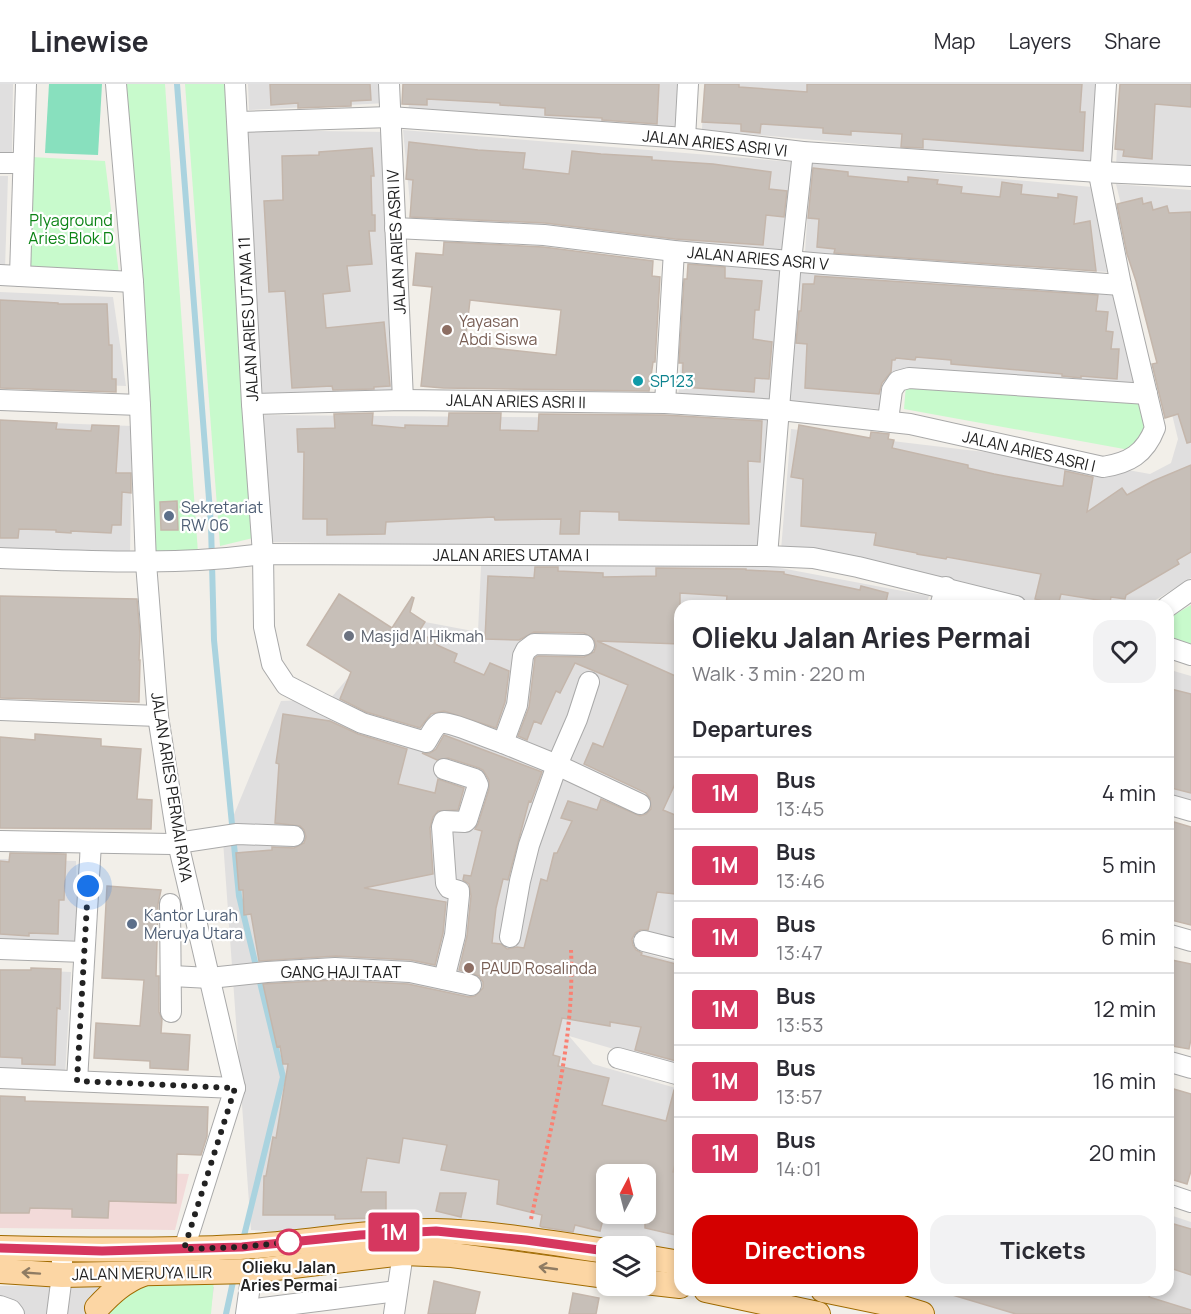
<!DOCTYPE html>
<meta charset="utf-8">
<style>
body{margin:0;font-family:Manrope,sans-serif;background:#f2f2f3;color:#2b2b33;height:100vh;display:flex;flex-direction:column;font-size:22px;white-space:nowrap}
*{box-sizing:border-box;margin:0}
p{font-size:20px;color:#7c7c81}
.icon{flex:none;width:33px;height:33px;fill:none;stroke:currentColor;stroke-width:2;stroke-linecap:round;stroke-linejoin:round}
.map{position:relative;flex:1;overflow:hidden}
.sheet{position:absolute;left:674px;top:516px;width:500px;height:696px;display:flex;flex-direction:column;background:#fff;border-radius:18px;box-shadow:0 3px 9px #0003}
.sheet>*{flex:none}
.badge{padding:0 12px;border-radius:4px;font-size:21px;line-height:39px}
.needle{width:39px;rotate:7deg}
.buttons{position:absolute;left:596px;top:1080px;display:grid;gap:12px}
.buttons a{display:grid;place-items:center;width:60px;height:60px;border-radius:12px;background:#fff;box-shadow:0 3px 9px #0003;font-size:30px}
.you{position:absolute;width:30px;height:30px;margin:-15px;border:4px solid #fff;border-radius:50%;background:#1a73e8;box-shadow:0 0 0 9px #1a73e833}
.map>.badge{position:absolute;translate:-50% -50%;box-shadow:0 0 0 3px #fff}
h2{padding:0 18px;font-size:22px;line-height:54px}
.round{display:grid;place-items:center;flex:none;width:63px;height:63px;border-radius:18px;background:#f2f2f3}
.summary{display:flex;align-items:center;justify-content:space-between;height:102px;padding:0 18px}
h1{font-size:28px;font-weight:700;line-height:45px}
.primary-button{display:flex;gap:12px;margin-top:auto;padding:12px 18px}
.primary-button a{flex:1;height:69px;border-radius:18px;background:#d40000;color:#fff;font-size:24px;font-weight:700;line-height:69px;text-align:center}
.primary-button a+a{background:#f2f2f3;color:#2b2b33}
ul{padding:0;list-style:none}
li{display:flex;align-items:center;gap:18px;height:72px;padding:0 18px;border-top:2px solid #e1e1e2}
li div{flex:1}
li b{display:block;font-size:22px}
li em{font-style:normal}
li .badge{min-width:66px;font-weight:700;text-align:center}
header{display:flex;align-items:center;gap:36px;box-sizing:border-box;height:84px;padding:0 30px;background:#fff;border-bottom:2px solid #e1e1e2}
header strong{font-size:28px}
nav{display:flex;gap:33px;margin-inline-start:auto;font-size:21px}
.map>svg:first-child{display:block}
.residential{fill:#e0dfdf;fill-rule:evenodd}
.commercial{fill:#f2dad9}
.park{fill:#c8facc}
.pitch{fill:#88e0be}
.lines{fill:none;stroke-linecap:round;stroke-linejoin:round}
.stream{stroke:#aad3df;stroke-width:6}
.building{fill:#c7bfb8;stroke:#c4b6ab;stroke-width:1.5;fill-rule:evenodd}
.minor-casing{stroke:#a9a9a9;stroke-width:22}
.major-casing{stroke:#a06b00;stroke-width:26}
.path{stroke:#fa8072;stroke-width:4;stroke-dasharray:3 3;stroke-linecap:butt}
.minor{stroke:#fff;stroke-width:20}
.major{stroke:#fcd6a4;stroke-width:24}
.oneway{stroke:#8f7c63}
.line-casing{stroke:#fff;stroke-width:14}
.line{stroke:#d6375f;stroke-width:9}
.walk{stroke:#222;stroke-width:6;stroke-dasharray:0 10.8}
.education-dot{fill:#8d6e63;stroke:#fff;stroke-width:2}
.culture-dot{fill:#0f9aa8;stroke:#fff;stroke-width:2}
.service-dot{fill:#5c6f8a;stroke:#fff;stroke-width:2}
.worship-dot{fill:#6b7280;stroke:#fff;stroke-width:2}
.stop-dot{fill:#fff;stroke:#d6375f;stroke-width:3}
.labels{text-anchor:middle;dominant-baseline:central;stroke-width:4.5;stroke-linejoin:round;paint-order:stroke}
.street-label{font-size:16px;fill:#222;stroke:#fff}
.park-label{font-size:16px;fill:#0c8416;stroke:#fff}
.education-label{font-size:16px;fill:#785e54;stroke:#fff;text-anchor:start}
.culture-label{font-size:16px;fill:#0d838f;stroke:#fff;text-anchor:start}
.service-label{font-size:16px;fill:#4e5e75;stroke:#fff;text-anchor:start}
.worship-label{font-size:16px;fill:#5b616d;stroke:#fff;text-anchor:start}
.stop-label{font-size:16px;font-weight:bold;fill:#222;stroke:#fff}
</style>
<header>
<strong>Linewise</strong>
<nav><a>Map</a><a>Layers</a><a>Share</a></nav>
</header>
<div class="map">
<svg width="1191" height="1230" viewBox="0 0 1191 1230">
<rect width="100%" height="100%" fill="#f2efe9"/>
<g class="residential">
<path d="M0,0H13L12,69L0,68Z"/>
<path d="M248,0H385L387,19L249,26Z"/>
<path d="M407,0H679L678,43L409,26Z"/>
<path d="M704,0H1096L1093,81L702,46Z"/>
<path d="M1121,0H1191V84L1116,81Z"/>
<path d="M246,46L386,48L405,311L259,316Z"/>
<path d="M403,46L794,78L784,172L413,150Z"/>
<path d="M811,77L1092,103L1107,188L805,169Z"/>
<path d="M0,92H8L5,184H0Z"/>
<path d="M1116,100L1191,106V494L1146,522H1047L781,466L791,345L1111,383L1150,390L1171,379L1178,355Z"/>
<path d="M689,178L784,187L772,320L678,316Z"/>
<path d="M799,187L1115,210L1137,302L898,287L890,326L789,317Z"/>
<path d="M0,208L113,213L126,302L0,297Z"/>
<path d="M258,331L772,335L763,467L269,458Z"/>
<path d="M0,337L132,342L130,470L0,465Z"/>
<path d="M529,481L770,482L929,512L926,522H680L679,862L594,843L638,867L679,879V984L569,952L593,980L679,1005V1175L645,1162H606V1170L251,1146L223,757L281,617L330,615L347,595L388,607L425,538L478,548L481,482ZM606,1090H645V1130H606Z"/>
<path d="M1167,585L1191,592V723L1167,717Z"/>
<path d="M0,775L76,777L78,860L0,857Z"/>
<path d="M0,885L71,888L65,992L0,988Z"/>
<path d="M1167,1130L1191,1138V1230H919L847,1206H1167Z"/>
<path d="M0,1202L214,1203L210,1230H0Z"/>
</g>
<path class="commercial" d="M0,1084L189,1090L175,1146L0,1144Z"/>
<g class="park">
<path d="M122,0H165L198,469L156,472Z"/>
<path d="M185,0H225L253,454L220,462Z"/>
<path d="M31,73L105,77L119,190L28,186Z"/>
<path d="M906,301L1145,315L1156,355L1135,367L904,325Z"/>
<path d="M1191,521V561L1167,554V535Z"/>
<path d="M214,1196L211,1230H101L105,1200Z"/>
</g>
<path class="pitch" d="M49,0H102L98,71L45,69Z"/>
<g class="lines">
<g class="stream">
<path d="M177,0L211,441L214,556L239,812L283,993L243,1156"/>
<path d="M226,1230L234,1193"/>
</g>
</g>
<g class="building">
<path d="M270,0H370L371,16L351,17V22L298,24V19L271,21Z"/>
<path d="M403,0H659L657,40L602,36V34L545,31V24L500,21V19L427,15V21L402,20Z"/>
<path d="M705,0H739V3L807,8V0H1082L1080,28H1085L1083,67L923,55V64L901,63L902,50L851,47V51L823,49V44L761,40L760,49L741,47V40L702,38Z"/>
<path d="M1120,0H1191V23L1155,20L1152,75L1123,72L1124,66L1115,65Z"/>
<path d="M409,58L478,66L525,69L523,85L569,90L572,67L601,70L652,73V76L713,80L771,88L769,105L787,107L784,133L766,131L763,161L675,155L545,139L410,133L413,96L406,95Z"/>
<path d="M372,64L374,92H371L372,131H375V147H369L372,180L347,182L350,207L323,210L326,244L384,238L390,302L374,303V305L333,306L332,302L292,304L285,207L269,208L264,117L283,116L282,72L319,71V68Z"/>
<path d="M813,84L848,88V92L908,98V93L938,96L937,100L962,103L961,109L1000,113L1002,98L1022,101L1021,110L1058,114V110L1077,113L1074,140L1090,137L1096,187L834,169L835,165L817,163L819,135L808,134Z"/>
<path d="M1142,114L1143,120L1151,118L1153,126L1167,122L1169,129L1191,128V358L1187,359L1178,330L1165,334L1152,280L1157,279L1136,197L1127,170L1117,120Z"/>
<path d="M444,158L543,163L653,177L652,192L660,193L655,278H653L649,307L443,304L421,302L432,203L413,201L416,169L443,171ZM470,216L561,226L556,271L465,261Z"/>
<path d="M688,180L725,183V194L762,197L759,226H755L753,255L772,258L769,295L755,294L754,308L682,303L683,279H679L684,195H687Z"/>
<path d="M815,192L1098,211L1096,227L1108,228L1106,247L1113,248L1111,265H1119L1117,295L1081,292V294L1062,292V290L951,280V276L916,273L915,276L896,274L895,276H892L891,288L882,299L879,310L805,304L807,260L796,259L799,227H801L803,200H814Z"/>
<path d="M0,216L58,219V220H107L109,261H112V295H116V308L0,304Z"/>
<path d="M373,329L372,341L405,344V341L448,342L449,329H501L500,346L538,347L539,330L665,331L762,337L760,378L748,377L749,440L619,436V428L580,427L579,450H560L561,435L495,436L494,433L386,438L385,450L327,451V435H303L304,368H298L297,345L335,344L334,330Z"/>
<path d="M0,336L57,339L56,345L91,347L92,341L119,342L116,389H131V409L122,408L121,441H112L111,449L71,447V449L56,448V446L19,445L18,454H0Z"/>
<path d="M799,341L870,354L871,348L889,350L888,355L894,356L892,364L968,381V384L994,390L1059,402H1063L1065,387L1093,393L1087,428L1122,404L1127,411L1153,397L1191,381V468L1177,476L1179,480L1126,511L1125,515L1111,513L1110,518L1061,510L1058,521L1035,515L1041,490L947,473L946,475L917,470V469L874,461L876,449L801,442L803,395L791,393Z"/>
<path d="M177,417L178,446H161L160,418Z"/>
<path d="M535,483H558V487L603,489V493L656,492V484L746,485V486L784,488V490L860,506L861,502L888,509L885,522H726L727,512L680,509V560L597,557L680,594V689L663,726L680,733V804H675V810L657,808L648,846H640L635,849L632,855L633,861L636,866L642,869L641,871L680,881V978L635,966L641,943L610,938V942L562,934L553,971L560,973L558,982L609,994L602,1021L666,1037L674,1006L680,1007V1061L673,1088L680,1089V1152L645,1144V1090H606V1124L600,1147L575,1141L573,1148L542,1143L540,1142L542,1131L497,1120L499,1096L441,1086L447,1061L403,1054L399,1079L367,1074L361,1108H386V1134L335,1135V1131H263L264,1092H266L273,1053L276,1054L288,980H283L280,962L277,963L263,900L335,896L408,900L469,913L475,912L483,904V898L479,892L459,886L467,852L471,812L469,800L463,796L464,791L471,792L482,747L475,745L478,740L489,705V696L483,686L479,684L448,674L437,676L422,669H430L436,665L444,651L542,688L531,718L529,717L508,796L503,795L496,824L492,859L501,860L507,865L517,863L524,864L541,795L547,797L554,769H557L572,737L561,734L568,717L597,726L601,715L640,732L646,730L651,725L650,714L646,709L584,680L593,659L603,663L628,601L575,579L560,609L556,607L541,640L534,637L527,656L518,652L529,623L535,574L538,572L584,573L594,568L596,562L594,555L584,549L534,548L519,556L485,555L488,492L534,494Z"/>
<path d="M339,510L392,544L412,513L414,514L410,528L425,538L418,549L438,558L437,561L457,570L454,578L484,591L490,579L509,587L505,618L496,644L444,627L431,630L420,644L366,628L340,615L351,588L307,561Z"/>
<path d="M0,512L137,515L140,550L139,576H140L139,618L0,614Z"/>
<path d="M1167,604L1191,610V709L1167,703Z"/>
<path d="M283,630L330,637L358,650L407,665L398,700L435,709L438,695L464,704L458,726L438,727L433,733L430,744L433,790L364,804L446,818L443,849L435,881L411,876L336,872L259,877L251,830L244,831L243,806H239L236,769L272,766V763L294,764L304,759L306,753L304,746L300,742L275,739L279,680L276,679Z"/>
<path d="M35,650L101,655V662L141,665L137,715L152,716L151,745L0,744V653L35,656Z"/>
<path d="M1174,738L1191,743V841L1167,835V741L1173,743Z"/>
<path d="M10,769L66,770L64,816H59L58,850L29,849V852L0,850V777L9,778Z"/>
<path d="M107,802L161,806L158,820L156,892H159V928L162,935L161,949L190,951L188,986L150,984V977L94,974L96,939L140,942L144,896L102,894Z"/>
<path d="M1167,875L1191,880V955L1189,965L1167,961Z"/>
<path d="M31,884L61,885L60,925L57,924L55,981L22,980V974L0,973V886H31Z"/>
<path d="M1167,1003L1191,1010V1087L1187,1100L1167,1094Z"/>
<path d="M0,1012L25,1013V1017L208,1023L207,1052L201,1071L177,1070L176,1119L109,1117L108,1134L72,1133V1125L30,1124L29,1129H0Z"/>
<path d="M440,1109H466L461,1133L436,1127Z"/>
<path d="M1167,1138L1191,1145V1191L1167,1183Z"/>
<path d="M434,1197L480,1208L475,1230H428Z"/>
<path d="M950,1206H1151L1149,1213L1191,1226V1230H1016L949,1210Z"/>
<path d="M573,1209L599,1214L596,1230H569Z"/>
</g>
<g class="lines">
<defs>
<g id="minor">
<path d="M116,0L133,198L140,321L146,479L158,632L178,759L235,1004L184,1165"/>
<path d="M235,0L252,320L263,470L264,543L272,580L286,601L323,620L362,639L426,658C430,652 434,642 440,639C447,636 492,656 503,659L517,621L523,572L526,566L534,560L584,561"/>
<path d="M389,0L403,316"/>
<path d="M238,38L390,33L685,54L803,68L1099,88L1191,92"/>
<path d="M685,54L688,0"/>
<path d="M0,79H23"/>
<path d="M395,144L544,151L674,167L824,180L1121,201"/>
<path d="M0,191L133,198"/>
<path d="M20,192L26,0"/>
<path d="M0,316L140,321"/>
<path d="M665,319L674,167"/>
<path d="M252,320L403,316L665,319L780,326L910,340L1103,383C1129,379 1145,370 1155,344L1121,201L1100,95L1106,0"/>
<path d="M888,336L892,306L898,297L909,294L1147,310"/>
<path d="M767,472L791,177L803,68"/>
<path d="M0,474C88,477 175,482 263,470L767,472L813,474L858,483L1016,522"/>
<path d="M940,522L946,503"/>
<path d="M1167,523L1191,506"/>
<path d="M1167,563L1191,571"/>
<path d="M0,626L158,632"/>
<path d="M503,659L557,681L640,720"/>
<path d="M1167,720L1191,727"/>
<path d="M0,757L171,760L237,750L294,752"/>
<path d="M170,820L171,928"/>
<path d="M1167,850L1191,857"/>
<path d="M510,853L520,797L529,761L557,681L577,635L589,598"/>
<path d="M644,857L680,866"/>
<path d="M0,865L84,868"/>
<path d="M172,892L210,894L267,888L335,884L410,888L471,901"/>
<path d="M444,895L455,851L459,811V807L449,804L446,799L442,743L444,737L465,738L467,736L478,701L475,695L444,685"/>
<path d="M618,974L680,991"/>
<path d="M1167,977L1191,984"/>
<path d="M0,994L235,1004"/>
<path d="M77,997L91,759"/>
<path d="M1167,1110L1191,1118"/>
<path d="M0,1222L11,1226L14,1230"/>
<path d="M247,1226L397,1207"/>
<path d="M57,1230L62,1191V1166"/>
<path d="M246,1230L252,1187"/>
<path d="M394,1230L403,1169"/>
</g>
<g id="major">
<path d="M0,1164C80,1166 160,1167 240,1163C305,1160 369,1146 435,1147C490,1148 551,1159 606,1167"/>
<path d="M645,1173L680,1179"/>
<path d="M0,1187L62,1191L252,1187L403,1169L452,1171L606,1192"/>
<path d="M645,1198L680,1202"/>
<path d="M706,1206L818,1230"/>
<path d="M823,1206L886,1219L922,1230"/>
<path d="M97,1224C111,1209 124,1197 143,1190"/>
</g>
</defs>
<use href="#minor" class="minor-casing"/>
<use href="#major" class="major-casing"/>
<path class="path" d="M531,1135C550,1047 575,957 571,866"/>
<use href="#minor" class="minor"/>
<use href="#major" class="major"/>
</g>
<defs><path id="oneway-shaft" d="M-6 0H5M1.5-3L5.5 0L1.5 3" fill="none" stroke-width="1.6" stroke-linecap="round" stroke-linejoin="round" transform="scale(1.5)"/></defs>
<g class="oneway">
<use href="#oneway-shaft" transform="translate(548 1184) rotate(-172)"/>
<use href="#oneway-shaft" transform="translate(31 1189) rotate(-176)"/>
</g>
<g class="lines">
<defs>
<path id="line" d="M0,1164L102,1167L242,1163L360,1151L436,1147L526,1156L606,1167"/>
</defs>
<use href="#line" class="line-casing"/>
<use href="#line" class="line"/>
<path class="walk" d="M88,802L77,997L235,1004L184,1165L242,1163L289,1158"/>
</g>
<g class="education-dot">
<circle cx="447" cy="246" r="6"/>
<circle cx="469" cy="884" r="6"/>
</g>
<circle class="culture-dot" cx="638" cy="297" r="6"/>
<g class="service-dot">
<circle cx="169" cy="432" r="6"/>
<circle cx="132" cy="840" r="6"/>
</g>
<circle class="worship-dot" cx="349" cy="552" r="6"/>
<circle class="stop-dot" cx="289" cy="1158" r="12"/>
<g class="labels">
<g class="street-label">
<text transform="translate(715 59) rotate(6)">JALAN ARIES ASRI VI</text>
<text transform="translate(396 158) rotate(-93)">JALAN ARIES ASRI IV</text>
<text transform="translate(758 174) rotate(5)">JALAN ARIES ASRI V</text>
<text transform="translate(248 235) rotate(-93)">JALAN ARIES UTAMA 11</text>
<text transform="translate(516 317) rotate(1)">JALAN ARIES ASRI II</text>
<text transform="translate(1029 367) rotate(13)">JALAN ARIES ASRI I</text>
<text x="511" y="471">JALAN ARIES UTAMA I</text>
<text transform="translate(172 703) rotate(81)">JALAN ARIES PERMAI RAYA</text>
<text x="341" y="888">GANG HAJI TAAT</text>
<text transform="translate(142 1189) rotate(-1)">JALAN MERUYA ILIR</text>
</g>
<g class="park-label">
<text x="71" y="136">Plyaground<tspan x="71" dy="18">Aries Blok D</tspan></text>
</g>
<g class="education-label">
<text x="459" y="237">Yayasan<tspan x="459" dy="18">Abdi Siswa</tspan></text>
<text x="481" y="884">PAUD Rosalinda</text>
</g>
<g class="culture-label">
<text x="650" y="297">SP123</text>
</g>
<g class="service-label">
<text x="181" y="423">Sekretariat<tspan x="181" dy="18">RW 06</tspan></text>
<text x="144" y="831">Kantor Lurah<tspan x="144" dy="18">Meruya Utara</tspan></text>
</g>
<g class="worship-label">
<text x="361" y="552">Masjid Al Hikmah</text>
</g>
<g class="stop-label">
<text x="289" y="1183">Olieku Jalan<tspan x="289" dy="18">Aries Permai</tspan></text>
</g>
</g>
</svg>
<div class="buttons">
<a><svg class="needle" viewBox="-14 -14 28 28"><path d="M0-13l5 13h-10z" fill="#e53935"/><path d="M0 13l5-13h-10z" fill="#7c7c81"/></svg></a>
<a><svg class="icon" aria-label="layers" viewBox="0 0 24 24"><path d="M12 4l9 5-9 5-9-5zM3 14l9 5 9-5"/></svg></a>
</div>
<div class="you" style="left:88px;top:802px"></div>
<b class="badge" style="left:394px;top:1148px;background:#d6375f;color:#fff">1M</b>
<section class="sheet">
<div class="summary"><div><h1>Olieku Jalan Aries Permai</h1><p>Walk · 3 min · 220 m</p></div><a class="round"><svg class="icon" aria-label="heart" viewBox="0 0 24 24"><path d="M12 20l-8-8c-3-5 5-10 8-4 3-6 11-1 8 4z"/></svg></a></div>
<h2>Departures</h2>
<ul>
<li><span class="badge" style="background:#d6375f;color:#fff">1M</span><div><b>Bus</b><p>13:45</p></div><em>4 min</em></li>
<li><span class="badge" style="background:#d6375f;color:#fff">1M</span><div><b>Bus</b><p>13:46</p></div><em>5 min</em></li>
<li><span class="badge" style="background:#d6375f;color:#fff">1M</span><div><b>Bus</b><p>13:47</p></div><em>6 min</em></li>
<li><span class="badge" style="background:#d6375f;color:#fff">1M</span><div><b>Bus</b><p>13:53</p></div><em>12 min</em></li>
<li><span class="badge" style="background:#d6375f;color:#fff">1M</span><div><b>Bus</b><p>13:57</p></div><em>16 min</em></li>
<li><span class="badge" style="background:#d6375f;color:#fff">1M</span><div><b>Bus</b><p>14:01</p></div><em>20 min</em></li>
</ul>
<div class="primary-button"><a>Directions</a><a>Tickets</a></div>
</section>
</div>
